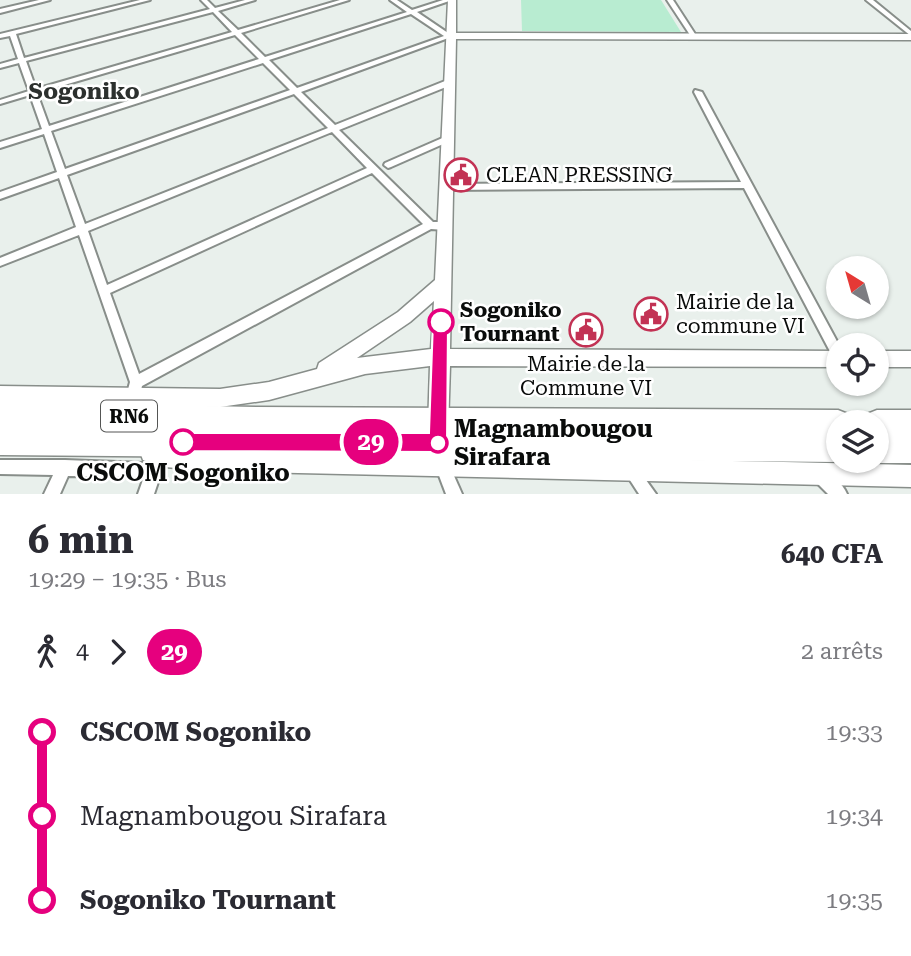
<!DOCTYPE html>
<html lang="fr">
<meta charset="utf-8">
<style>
body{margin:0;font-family:"Roboto Serif",serif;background:#f2f2f3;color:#2b2b33;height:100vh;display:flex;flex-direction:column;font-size:26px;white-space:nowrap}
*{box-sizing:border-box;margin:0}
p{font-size:23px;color:#7c7c81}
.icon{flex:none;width:38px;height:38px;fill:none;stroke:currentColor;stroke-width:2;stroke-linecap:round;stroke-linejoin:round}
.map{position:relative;height:494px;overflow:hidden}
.side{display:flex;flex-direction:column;background:#fff;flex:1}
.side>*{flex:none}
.badge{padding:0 14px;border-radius:23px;font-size:24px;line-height:46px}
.needle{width:46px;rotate:323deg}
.controls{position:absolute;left:826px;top:256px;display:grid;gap:14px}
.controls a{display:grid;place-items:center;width:63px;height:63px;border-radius:50%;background:#fff;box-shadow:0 2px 5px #0004;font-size:35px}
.map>.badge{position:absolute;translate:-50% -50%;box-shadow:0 0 0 4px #fff}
.legs{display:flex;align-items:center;gap:10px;height:77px;padding:0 28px;font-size:23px}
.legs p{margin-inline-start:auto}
.headline{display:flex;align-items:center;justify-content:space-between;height:119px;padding:0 28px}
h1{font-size:38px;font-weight:700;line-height:52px}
ul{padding:0 28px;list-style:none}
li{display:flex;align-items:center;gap:24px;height:84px;font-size:26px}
li i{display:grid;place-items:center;width:10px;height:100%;margin:0 9px;background:currentColor}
li i::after{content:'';width:18px;height:18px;margin:-9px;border:5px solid;border-radius:50%;background:#fff}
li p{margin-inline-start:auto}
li:first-child i{background:linear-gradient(#0000 50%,currentColor 0)}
li:last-child i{background:linear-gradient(currentColor 50%,#0000 0)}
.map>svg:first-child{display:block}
.green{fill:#b8ecd1}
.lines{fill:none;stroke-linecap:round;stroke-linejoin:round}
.street-casing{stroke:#888e8a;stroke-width:4}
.secondary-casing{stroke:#888e8a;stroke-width:3}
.highway-casing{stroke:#888e8a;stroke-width:3}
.street{fill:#fff;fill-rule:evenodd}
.secondary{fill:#fff;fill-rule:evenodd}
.highway{fill:#fff;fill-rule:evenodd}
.line-1{fill:#e6007e;stroke:#fff;stroke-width:2}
.stop-1-dot{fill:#fff;stroke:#e6007e;stroke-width:3.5}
.labels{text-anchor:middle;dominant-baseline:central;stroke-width:5;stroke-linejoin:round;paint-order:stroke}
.shield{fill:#fff;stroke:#545554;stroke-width:2}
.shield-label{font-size:19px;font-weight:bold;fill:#0a0c0b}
.poi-label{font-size:21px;fill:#0a0c0b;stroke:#fff;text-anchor:start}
.stop-label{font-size:21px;font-weight:bold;fill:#0a0c0b;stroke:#fff;text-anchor:start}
.far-district-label{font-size:23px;font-weight:bold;fill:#2c302e;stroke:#fff}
.near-stop-label{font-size:24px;font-weight:bold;fill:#0a0c0b;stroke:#fff;text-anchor:start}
</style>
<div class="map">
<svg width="911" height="494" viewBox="0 0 911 494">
<rect width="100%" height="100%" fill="#e9f0ec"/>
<path class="green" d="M521,0H661L681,32L522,31Z"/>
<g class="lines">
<defs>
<g id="street">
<path d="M39,0H50L0,13V9Z"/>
<path d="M140,0H150L16,34L24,58L210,9L201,0H207L215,8L245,0H255L218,11L238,30L340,0H349L241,33L265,57L407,12L390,0H397L412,10L443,0H452L417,12L451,35V37L301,92L335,125L445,81H451V85L339,130L433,222H445L450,226L445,230L431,229L142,386L137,406L132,407L127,406L125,401L130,382L79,235L0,266V258L76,227L59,178L0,199V192L57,172L44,134L0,148V142L42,129L30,95L0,104V100L29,91L19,63L0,68V64L18,59L10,36L0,38V34ZM213,12L232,32L36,89L26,61ZM411,14L444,36L297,88L269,60ZM235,35L259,59L49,126L37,93ZM263,63L290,90L65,169L51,131ZM294,94L328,128L85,224L67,175ZM332,132L367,168L107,285L88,231ZM372,173L423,224L139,374L110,293Z"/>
<path d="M667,0H673L697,37L696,38H692Z"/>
<path d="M866,0H873L911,31V36Z"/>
<path d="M695,90L702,92L839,345L838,361L834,359L744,188L446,190L441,187L446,184L741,182L694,92Z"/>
<path d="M447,136L451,139L450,141L391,167L388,168L384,165L385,163Z"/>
<path d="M165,449L170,451L172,456L170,461L162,470L154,494H138L144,477L68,476L60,494H44L53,475L0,474V460H65L144,463C152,459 157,452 165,449Z"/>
<path d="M442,458L447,460L462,494H446L435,465L437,460Z"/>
<path d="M631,464L636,466L656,494H639L624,471L626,466Z"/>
<path d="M821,470C831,474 843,484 847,494H828L816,482L814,477L816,472Z"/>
</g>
<g id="secondary">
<path d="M448,0H456V33L911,34V40L456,39L450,349L838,351V367L450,366L448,428L445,435L438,438L431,435L428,428L430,366L365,374L269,400L220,407L0,404V386L220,389L269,382L317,369L319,363L398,312L435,280ZM434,301L431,349L357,358L410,322Z"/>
<rect x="877" y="351" width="34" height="16"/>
<path d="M151,441L165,445L210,449L911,465V487L210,471L165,467L143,460L140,452L143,444Z"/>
</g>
<g id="highway">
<path d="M0,402L257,407L838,410L848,414L851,422H838V460H843L838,462L0,455Z"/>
<path d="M877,410H911V463H877L870,460H877V422H864L867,414Z"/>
</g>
</defs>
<use href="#street" class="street-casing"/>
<use href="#secondary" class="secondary-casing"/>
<use href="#highway" class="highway-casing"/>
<use href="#street" class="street"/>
<use href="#secondary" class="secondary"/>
<use href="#highway" class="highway"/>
</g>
<path class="line-1" d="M441,315L448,322L447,443L444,449L438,452L183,451L176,448L174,442L176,435L183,433H429L433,322Z"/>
<defs>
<symbol id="civic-ring" viewBox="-11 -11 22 22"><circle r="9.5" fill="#fff" stroke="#c23254" stroke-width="1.5"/><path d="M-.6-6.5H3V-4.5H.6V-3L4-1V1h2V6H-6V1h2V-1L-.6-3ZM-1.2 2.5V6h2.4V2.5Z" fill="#c23254"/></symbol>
</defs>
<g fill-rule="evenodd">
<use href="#civic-ring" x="442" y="156" width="38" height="38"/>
<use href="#civic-ring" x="632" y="295" width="38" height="38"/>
<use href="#civic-ring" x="567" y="311" width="38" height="38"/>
</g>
<g class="stop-1-dot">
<circle cx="441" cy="322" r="12"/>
<circle cx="183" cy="442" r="12"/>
<circle cx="438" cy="443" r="9"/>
</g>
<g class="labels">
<rect class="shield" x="101" y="400.5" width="56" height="31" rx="5"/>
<g class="shield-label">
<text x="129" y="416">RN6</text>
</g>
<g class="poi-label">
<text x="486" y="175">CLEAN PRESSING</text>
<text x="676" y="302">Mairie de la<tspan x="676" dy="24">commune VI</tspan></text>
<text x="586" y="364" text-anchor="middle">Mairie de la<tspan x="586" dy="24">Commune VI</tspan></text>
</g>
<g class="stop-label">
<text x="460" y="310">Sogoniko<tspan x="460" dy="24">Tournant</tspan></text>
</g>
<g class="far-district-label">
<text x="84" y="91">Sogoniko</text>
</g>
<g class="near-stop-label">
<text x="454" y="429">Magnambougou<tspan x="454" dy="28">Sirafara</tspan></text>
<text x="183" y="473" text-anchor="middle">CSCOM Sogoniko</text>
</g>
</g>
</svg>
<div class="controls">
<a><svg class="needle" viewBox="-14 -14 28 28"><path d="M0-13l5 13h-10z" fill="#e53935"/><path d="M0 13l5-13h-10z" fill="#7c7c81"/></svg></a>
<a><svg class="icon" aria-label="locate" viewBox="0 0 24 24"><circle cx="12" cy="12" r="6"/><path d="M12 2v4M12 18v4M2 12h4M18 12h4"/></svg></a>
<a><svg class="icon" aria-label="layers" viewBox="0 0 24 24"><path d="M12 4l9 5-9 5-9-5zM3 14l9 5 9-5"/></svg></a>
</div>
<b class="badge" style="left:371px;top:442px;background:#e6007e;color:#fff">29</b>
</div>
<section class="side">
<div class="headline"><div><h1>6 min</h1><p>19:29 – 19:35 · Bus</p></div><b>640 CFA</b></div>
<div class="legs"><svg class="icon" aria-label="walk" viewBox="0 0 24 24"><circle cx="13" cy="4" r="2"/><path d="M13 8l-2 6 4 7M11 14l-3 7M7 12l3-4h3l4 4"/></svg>4<svg class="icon" aria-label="forward" viewBox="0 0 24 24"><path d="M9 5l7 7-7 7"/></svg><b class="badge" style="background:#e6007e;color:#fff">29</b><p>2 arrêts</p></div>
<ul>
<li><i style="color:#e6007e"></i><b>CSCOM Sogoniko</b><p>19:33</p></li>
<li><i style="color:#e6007e"></i><span>Magnambougou Sirafara</span><p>19:34</p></li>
<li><i style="color:#e6007e"></i><b>Sogoniko Tournant</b><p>19:35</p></li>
</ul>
</section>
